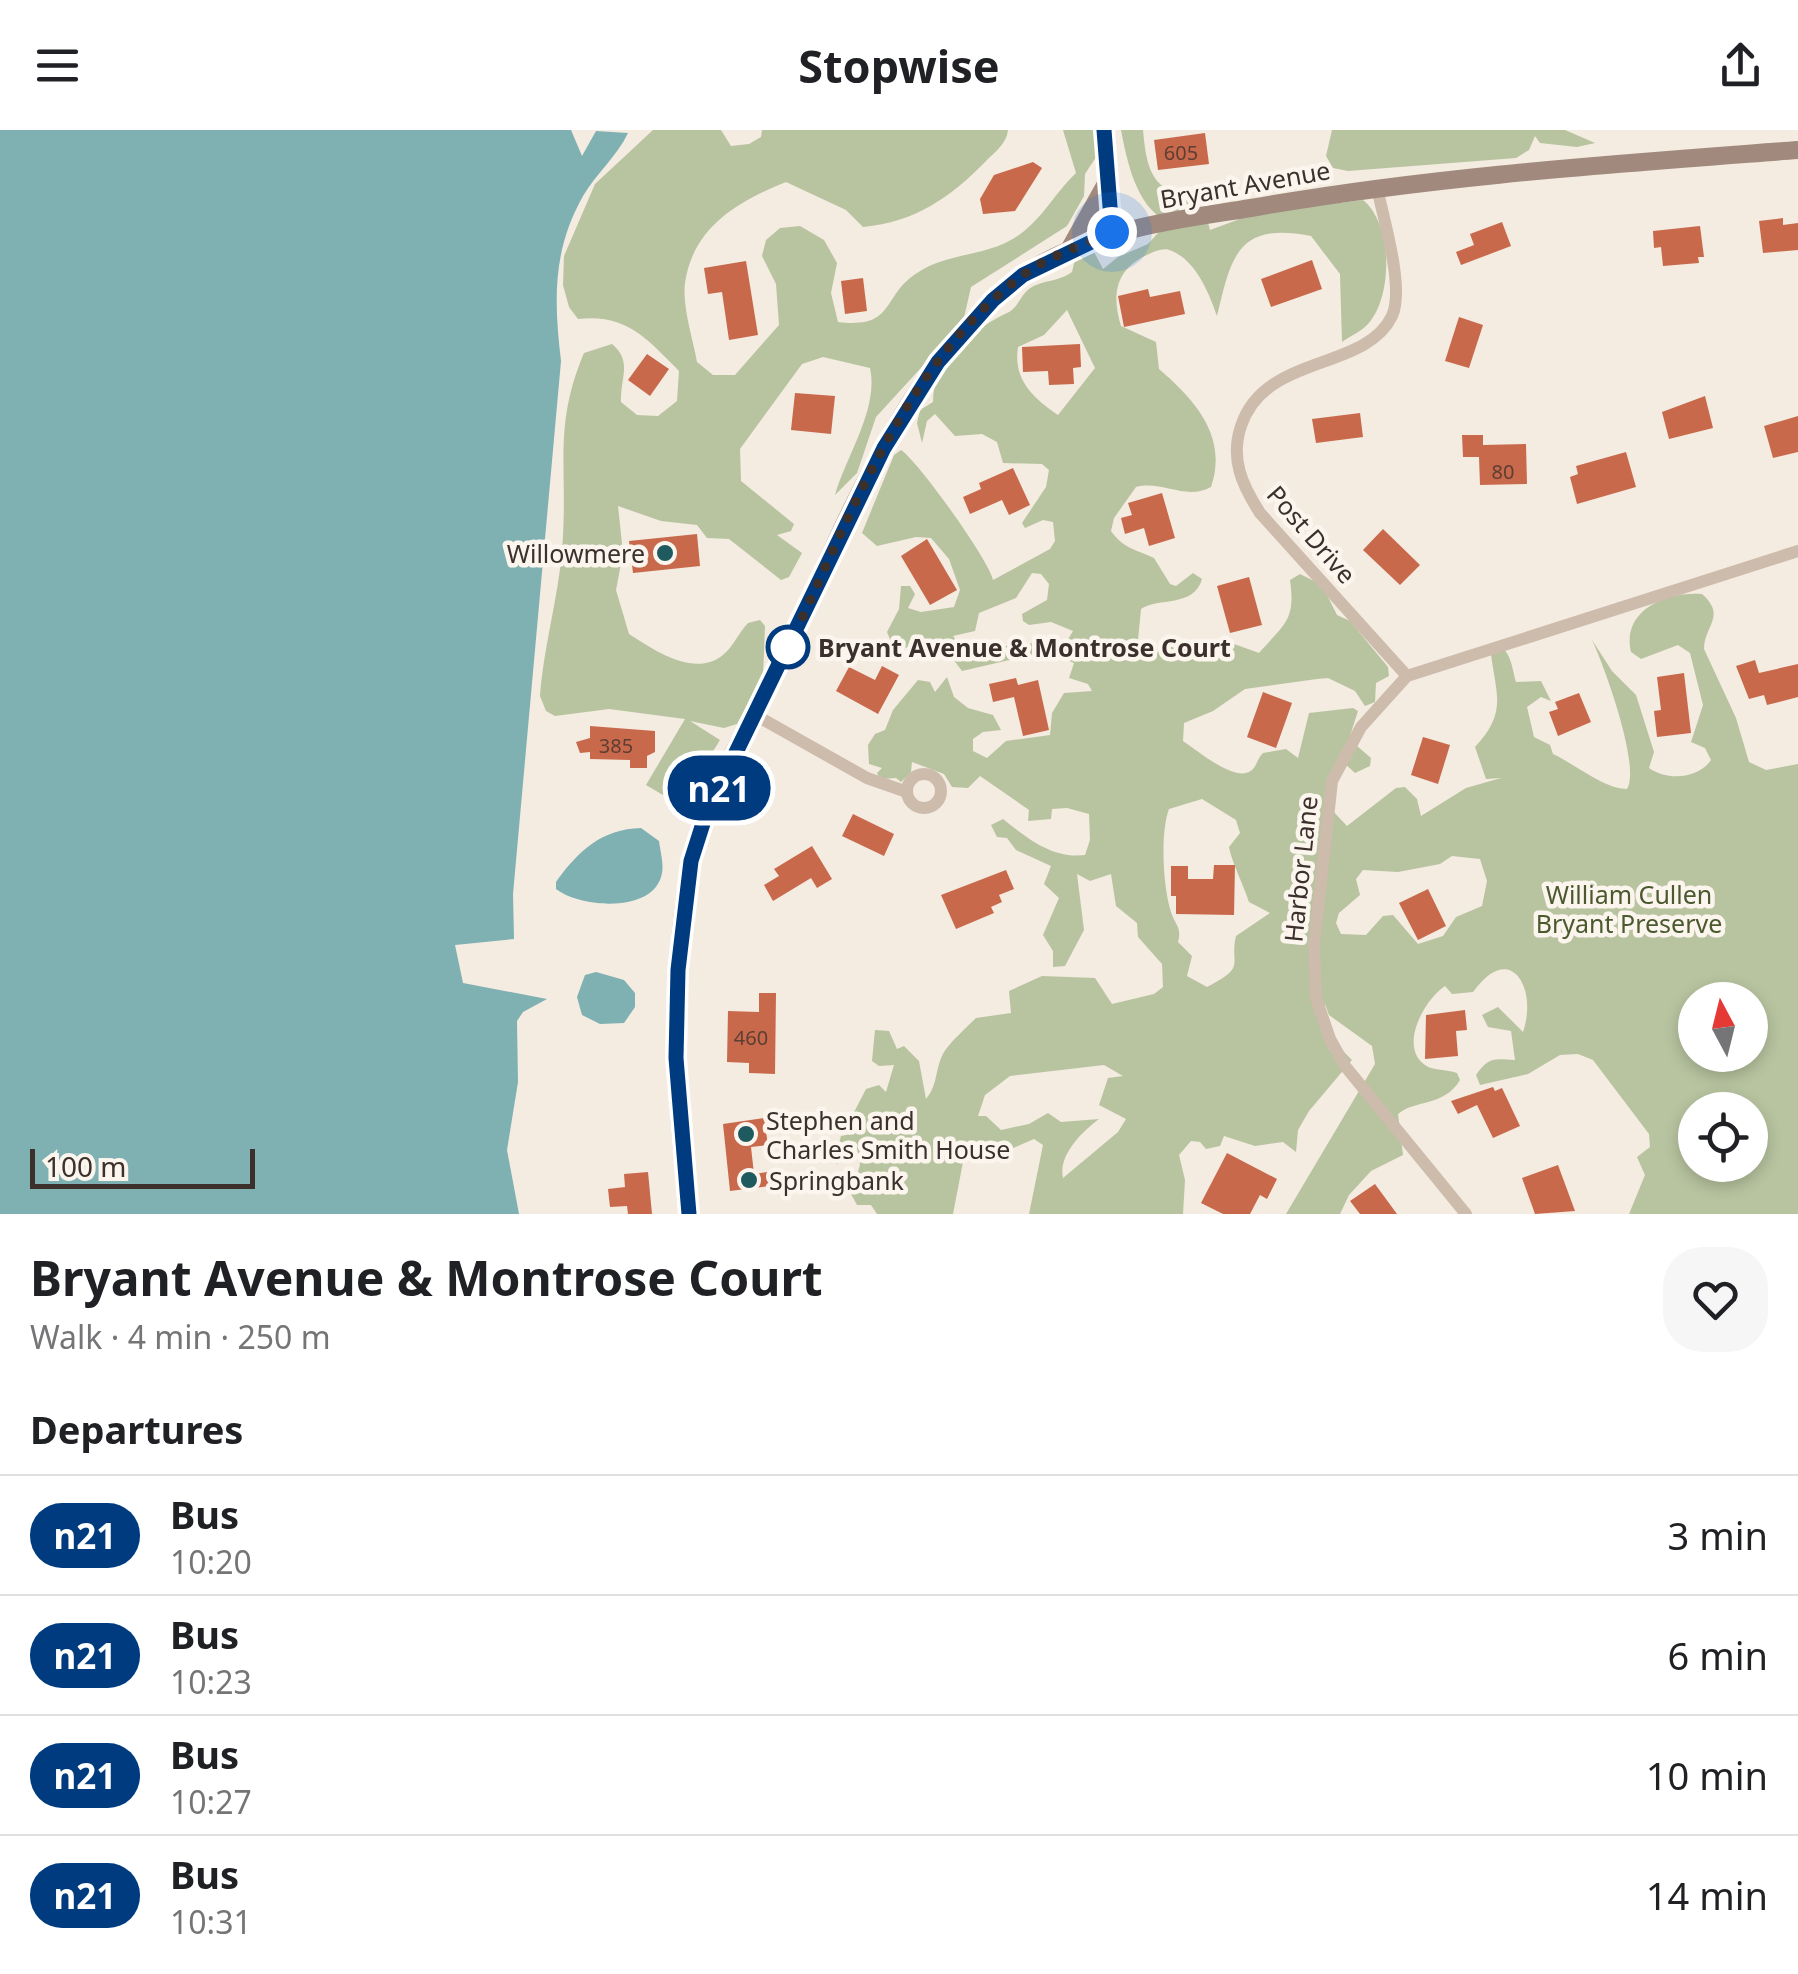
<!DOCTYPE html>
<meta charset="utf-8">
<style>
body{margin:0;font-family:"Noto Sans",sans-serif;background:#f6f6f6;color:#202124;height:100vh;display:flex;flex-direction:column;font-size:38px;white-space:nowrap}
*{box-sizing:border-box;margin:0}
p{font-size:32px;color:#757577}
.icon{flex:none;width:55px;height:55px;fill:none;stroke:currentColor;stroke-width:2;stroke-linecap:round;stroke-linejoin:round}
.map{position:relative;height:1084px;overflow:hidden}
.sheet{display:flex;flex-direction:column;background:#fff;flex:1}
.sheet>*{flex:none}
.badge{padding:0 20px;border-radius:32px;font-size:35px;line-height:65px}
.needle{width:65px;rotate:353deg}
.fabs{position:absolute;left:1678px;top:852px;display:grid;gap:20px}
.fabs a{display:grid;place-items:center;width:90px;height:90px;border-radius:50%;background:#fff;box-shadow:0 5px 15px #0003;font-size:50px}
.scale{position:absolute;left:30px;bottom:25px;width:225px;box-sizing:border-box;padding-left:10px;border:5px solid #3b302b;border-top:0;font-size:28px;line-height:35px;white-space:nowrap;color:#3b302b;-webkit-text-stroke:8px #fbf5ee;paint-order:stroke}
.you{position:absolute;width:50px;height:50px;margin:-25px;border:8px solid #fff;border-radius:50%;background:#1a73e8;box-shadow:0 0 0 15px #1a73e833}
.map>.badge{position:absolute;translate:-50% -50%;box-shadow:0 0 0 5px #fff}
h2{padding:0 30px;font-size:38px;line-height:90px}
.round{display:grid;place-items:center;flex:none;width:105px;height:105px;border-radius:40px;background:#f6f6f6}
.summary{display:flex;align-items:center;justify-content:space-between;height:170px;padding:0 30px}
h1{font-size:48px;font-weight:700;line-height:75px}
ul{padding:0;list-style:none}
li{display:flex;align-items:center;gap:30px;height:120px;padding:0 30px;border-top:2px solid #e0e0e0}
li div{flex:1}
li b{display:block;font-size:38px}
li em{font-style:normal}
li .badge{min-width:110px;font-weight:700;text-align:center}
header{display:flex;justify-content:space-between;align-items:center;height:130px;padding:0 30px;background:#fff;font-size:45px;font-weight:700}
.map>svg:first-child{display:block}
.green{fill:#b8c4a0;fill-rule:evenodd}
.water{fill:#7fb0b2}
.building{fill:#c8694b}
.lines{fill:none;stroke-linecap:round;stroke-linejoin:round}
.minor{stroke:#cdbbac;stroke-width:12}
.secondary{stroke:#a18a7d;stroke-width:18}
.line-casing{stroke:#fff;stroke-width:22}
.line{stroke:#003b80;stroke-width:15}
.walk{stroke:#3b302b;stroke-width:10;stroke-dasharray:0 18}
.poi-dot{fill:#1f5a5e;stroke:#fbf5ee;stroke-width:4}
.stop-dot{fill:#fff;stroke:#003b80;stroke-width:5}
.labels{text-anchor:middle;dominant-baseline:central;stroke-width:9;stroke-linejoin:round;paint-order:stroke}
.number-label{font-size:20px;fill:#5e3e33}
.street-label{font-size:25px;fill:#3b302b;stroke:#fbf5ee}
.poi-label{font-size:25px;fill:#3b302b;stroke:#fbf5ee;text-anchor:start}
.stop-label{font-size:25px;font-weight:bold;fill:#3b302b;stroke:#fbf5ee;text-anchor:start}
.park-label{font-size:25px;fill:#4a5a2e;stroke:#fbf5ee}
</style>
<header><svg class="icon" aria-label="menu" viewBox="0 0 24 24"><path d="M4 6h16M4 12h16M4 18h16"/></svg>Stopwise<svg class="icon" aria-label="share" viewBox="0 0 24 24"><path d="M12 15V3M7 8l5-5 5 5M5 13v7h14v-7"/></svg></header>
<div class="map">
<svg width="1798" height="1084" viewBox="0 0 1798 1084">
<rect width="100%" height="100%" fill="#f4ebe1"/>
<g class="green">
<path d="M653,0H721L731,16L749,14L761,7L762,0H1008C1007,13 995,22 986,31C950,68 915,92 863,97L846,80L786,52C738,71 693,97 685,153C682,177 693,209 697,232L713,245H735L779,195L776,154L762,126L766,110L780,98L800,96L824,110L837,133L831,163L838,192C896,199 881,166 917,143C948,122 988,127 1019,105C1043,88 1054,64 1076,43L1063,0H1098V24L1085,44L1084,66L1067,96L971,157L963,192L876,287L857,343L835,365C846,326 879,279 870,238L823,227L802,234L740,319L741,351L794,394L791,401L777,405L802,423L789,447L781,450L729,409L707,408L697,395L661,391L618,376L623,423L616,460L629,504C654,520 696,549 724,524C733,517 739,502 748,493L760,490L765,496L763,546L737,594L724,598L690,591L720,610L680,675L646,655L685,589L609,579L555,586L546,581L540,566C544,512 561,459 563,405C567,334 554,294 584,223L612,214C633,232 620,247 621,272L637,285L658,286L677,271L679,241C646,208 627,184 578,189L569,177L563,155L564,126L595,54Z"/>
<path d="M1121,0H1143C1145,20 1147,50 1168,59C1180,65 1188,67 1197,76L1186,82L1207,89L1210,100L1256,83L1363,70C1392,93 1394,165 1368,194C1362,201 1350,206 1342,212L1340,144L1311,106C1236,91 1231,129 1217,186C1209,163 1196,131 1172,121C1164,117 1156,121 1149,124C1116,138 1111,164 1121,196L1156,212L1159,239C1196,271 1228,307 1211,357C1186,371 1162,350 1136,357L1114,388L1111,401C1124,419 1135,419 1154,428L1170,454L1176,456L1193,443L1202,449C1194,478 1158,467 1141,479L1137,520L1144,524L1163,515L1176,518L1188,511L1206,520L1226,511L1259,523C1284,494 1296,491 1290,450L1300,444L1322,455L1337,485L1350,491L1388,537L1389,546L1376,553L1375,572L1365,576L1355,561L1328,548L1317,549L1245,559L1213,581L1184,593L1183,611C1198,621 1232,650 1249,642C1257,638 1256,630 1263,623L1286,619L1298,628L1309,583L1353,578L1358,581L1349,609L1371,628L1370,636L1355,643L1344,633L1334,638L1331,679L1347,696L1396,658L1405,657L1417,669L1421,686L1466,658L1501,648L1486,649L1475,617C1511,579 1493,560 1490,513C1511,516 1511,534 1516,552L1541,551L1551,571L1541,567L1527,577L1534,607L1550,615L1553,624C1575,634 1604,659 1627,659C1641,637 1604,535 1592,510L1612,541L1636,565L1654,622L1649,638C1667,651 1698,649 1711,630L1705,618L1691,612L1703,575L1690,523L1678,515L1641,529L1631,522C1621,480 1667,461 1702,464C1727,486 1704,496 1704,519L1736,588L1749,632L1766,640L1798,634V1084H1629L1645,1045L1637,1027L1650,1017L1649,1004L1593,930L1578,924L1560,925L1528,944L1480,955L1476,945C1489,926 1495,929 1515,930L1511,901L1488,897L1482,885L1498,877L1523,902C1538,859 1511,809 1473,862L1452,864L1445,856C1425,869 1398,916 1425,935C1433,941 1446,939 1457,943L1460,950C1444,977 1416,969 1398,984L1403,1025L1371,1041L1349,1065L1340,1084H1286L1375,934L1372,916L1329,885L1325,874L1319,887L1329,920L1341,919L1352,930L1309,981L1298,1000L1296,1022L1283,1012L1255,1016L1224,1006L1220,1016L1206,1019L1200,1012L1191,1011L1179,1025L1185,1050L1183,1084H1029L1043,1015L1034,1009L990,1028L963,1032L953,1084H877L871,1075H857L851,1064L860,1035L857,1018H847L844,1031L837,1034L824,1029L823,1023L839,1013L841,1006L852,1004L849,992L866,959L879,955L886,962L894,935L879,936L872,931L875,900L889,901L897,919L904,916L919,931L926,969C938,955 935,939 943,924C948,914 967,897 976,888L1011,883L1009,861L1042,846L1095,848L1112,874L1154,864L1163,857L1162,834L1138,807L1137,793L1116,776L1111,744L1090,751L1077,744L1084,800L1065,836L1053,837V821L1043,805L1059,768L1044,754L1051,736L1016,720L1007,708L997,707L991,695L1003,689C1027,708 1052,729 1085,725L1090,710L1089,684L1067,678L1052,679L1051,689L1028,691L1029,680L980,646L968,658L952,657L944,644L912,632L911,642L901,652L896,648L880,649L877,643L882,638L869,634L868,615L875,604L885,600L893,580L918,550L930,552L935,562L947,547L954,567L968,578L993,585L1001,600L983,602L973,609V621L987,628L1006,611L1050,605L1052,583L1064,563L1092,561L1088,554L1069,548L1074,533L1063,528L1061,521L1073,501L1051,492L1029,495L1023,491L1022,484L1047,470L1049,454L1041,444L1032,443L1016,468L979,483L975,501L953,506L962,520L1036,513L1042,515L1040,523L962,541L950,525L925,512L895,521L887,502L899,479L901,456H910L915,464L908,478L921,482L954,477L960,460L949,429L931,408L916,407L877,416L862,403L894,325L901,320C919,332 990,432 993,450L1050,419L1055,411L1053,392L1043,390L1025,398L1022,393L1046,357L1049,340L1042,334L1003,333L997,312L982,304L955,306L935,284L927,291L922,313L917,293L920,280L933,272C933,229 973,199 1009,182C1018,177 1021,165 1029,159C1041,150 1059,152 1072,142L1077,121L1093,120L1103,139L1118,127L1148,114L1168,92C1136,77 1127,31 1121,0ZM1067,180L1095,238L1058,285C1032,267 1013,249 1018,217L1044,205ZM1202,669L1236,690L1240,703L1229,717C1231,730 1244,756 1249,772L1270,783L1236,806C1229,835 1248,836 1207,857L1187,846L1192,826L1178,812C1182,797 1175,795 1171,782C1163,758 1160,703 1169,679ZM1452,726L1480,729L1487,751L1482,776L1456,787L1443,806L1418,814L1393,785L1383,786L1366,805L1341,804L1336,793L1339,783L1360,765L1356,749L1363,740L1398,742L1440,734ZM1695,870H1750V925H1695ZM1104,935L1123,946L1108,948L1099,975L1126,989L1118,1002L1063,1048C1058,1025 1082,1002 1099,989L1061,992L1048,983L1029,994L1001,1000L986,986H978L985,965L1010,946ZM1695,980H1750V1035H1695Z"/>
<path d="M1332,0H1565L1595,13L1577,17L1540,13L1535,6L1529,20L1516,28L1348,41L1333,38L1326,26Z"/>
</g>
<g class="water">
<path d="M0,0H571L582,26L596,1L628,3C617,26 596,44 583,66C552,121 554,171 561,231L513,764L514,809L455,815L463,853L547,869L523,882L517,891L518,952L507,1020L519,1084H0Z"/>
<path d="M641,698L659,711C660,720 664,734 662,743C655,784 580,778 556,759V752C578,721 602,699 641,698Z"/>
<path d="M596,842L624,850L635,863V877L624,893L600,894L582,885L577,867L585,845Z"/>
</g>
<g class="building">
<path d="M1205,3L1209,34L1158,40L1154,10Z"/>
<path d="M1033,32L1042,38L1015,81L983,84L980,69L994,45Z"/>
<path d="M1783,88V95L1798,93V120L1763,123L1759,91Z"/>
<path d="M1502,92L1511,116L1461,135L1456,122L1474,115L1470,104Z"/>
<path d="M1700,96L1704,127H1698L1699,133L1663,136L1661,117L1654,118L1653,101Z"/>
<path d="M1312,130L1322,159L1271,177L1261,149Z"/>
<path d="M746,131L758,205L729,210L722,162L708,164L704,138Z"/>
<path d="M863,148L867,181L845,184L841,151Z"/>
<path d="M1148,159L1150,167L1180,161L1185,184L1124,197L1118,166Z"/>
<path d="M1459,187L1483,195L1469,238L1445,231Z"/>
<path d="M1080,214L1081,237L1073,238L1074,254L1049,255L1048,241L1023,242L1022,217Z"/>
<path d="M647,224L669,239L650,266L628,250Z"/>
<path d="M795,263L835,266L831,304L791,300Z"/>
<path d="M1705,266L1713,298L1669,309L1662,282Z"/>
<path d="M1360,283L1363,307L1316,313L1312,289Z"/>
<path d="M1798,286V322L1773,328L1764,296Z"/>
<path d="M1462,305H1483V315L1526,314L1527,354L1480,355L1479,327H1463Z"/>
<path d="M1626,322L1636,357L1577,374L1570,347L1578,344L1576,336Z"/>
<path d="M1013,338L1030,375L1009,385L1002,370L970,384L963,367L981,359L979,353Z"/>
<path d="M1162,363L1175,408L1149,416L1144,398L1125,404L1121,388L1132,385L1128,373Z"/>
<path d="M1383,399L1420,435L1400,455L1363,420Z"/>
<path d="M697,404L700,436L633,443L629,411Z"/>
<path d="M927,409L957,460L930,475L901,426Z"/>
<path d="M1249,447L1262,495L1230,503L1217,456Z"/>
<path d="M1755,530L1759,543L1798,534V567L1767,575L1764,565L1749,569L1736,536Z"/>
<path d="M882,536L899,545L878,584L836,561L849,537L875,550Z"/>
<path d="M1684,543L1691,603L1657,607L1654,581L1661,580L1657,547Z"/>
<path d="M1016,548L1018,555L1038,550L1049,600L1023,606L1014,567L993,572L989,554Z"/>
<path d="M1263,562L1292,573L1276,618L1247,607Z"/>
<path d="M1579,563L1591,592L1558,606L1549,582L1558,579L1555,572Z"/>
<path d="M590,596L655,601V622L647,626V638H630V630L590,629V622L580,623L576,612L590,608Z"/>
<path d="M1423,607L1450,615L1438,654L1411,645Z"/>
<path d="M853,684L894,704L884,726L842,706Z"/>
<path d="M812,716L832,749L817,758L811,748L773,771L764,755L779,746L774,739Z"/>
<path d="M1214,735H1235L1234,785L1176,784V766H1171V736H1188V749H1213Z"/>
<path d="M1006,740L1014,759L999,765L1002,772L991,777L994,783L956,799L941,765Z"/>
<path d="M1428,759L1446,796L1418,810L1399,773Z"/>
<path d="M759,863H776L775,944L749,943V933L727,932L728,881L759,882Z"/>
<path d="M1465,880L1467,900L1456,901L1458,926L1425,929L1426,885Z"/>
<path d="M1493,957L1495,961L1502,958L1520,996L1493,1008L1477,975L1458,984L1451,971Z"/>
<path d="M764,988L768,1015L751,1017L754,1044L768,1042L770,1056L730,1061L723,994Z"/>
<path d="M1227,1023L1277,1049L1267,1069L1260,1065L1250,1084H1223L1201,1073Z"/>
<path d="M1558,1035L1575,1081L1535,1084L1522,1048Z"/>
<path d="M648,1042L652,1084H628L627,1076L610,1077L608,1059L625,1057L624,1044Z"/>
<path d="M1375,1054L1397,1084H1360L1350,1071Z"/>
</g>
<g class="lines">
<g class="minor">
<path d="M1377,57C1383,88 1405,158 1392,186C1365,242 1265,223 1241,296C1230,329 1242,355 1260,383L1407,546"/>
<path d="M755,585L867,648L907,662"/>
<circle cx="924" cy="661" r="17"/>
<path d="M1466,1084L1345,936L1330,909L1316,868L1314,815L1332,651L1361,597L1407,546L1798,421"/>
</g>
<g class="secondary">
<path d="M1104,0L1112,102"/>
<path d="M1069,120L1106,54"/>
<path d="M689,1084C674,968 668,843 692,728C705,664 746,603 775,544C839,412 917,193 1056,126C1118,96 1184,89 1251,78C1432,46 1615,34 1798,20"/>
</g>
</g>
<g class="lines">
<defs>
<path id="line" d="M689,1084L676,928L678,840L691,731L706,684L884,318L938,232L993,170L1023,145L1112,102L1104,0"/>
</defs>
<use href="#line" class="line-casing"/>
<use href="#line" class="line"/>
<path class="walk" d="M788,517L784,526C848,395 901,236 1023,145C1049,126 1083,115 1112,102"/>
</g>
<g class="poi-dot">
<circle cx="665" cy="423" r="10"/>
<circle cx="746" cy="1004" r="10"/>
<circle cx="749" cy="1050" r="10"/>
</g>
<circle class="stop-dot" cx="788" cy="517" r="20"/>
<g class="labels">
<g class="number-label">
<text x="1181" y="22">605</text>
<text x="1503" y="341">80</text>
<text x="616" y="615">385</text>
<text x="751" y="907">460</text>
</g>
<g class="street-label">
<text transform="translate(1245 54) rotate(-10)">Bryant Avenue</text>
<text transform="translate(1312 404) rotate(49)">Post Drive</text>
<text transform="translate(1300 739) rotate(-84)">Harbor Lane</text>
</g>
<g class="poi-label">
<text x="645" y="423" text-anchor="end">Willowmere</text>
<text x="766" y="990">Stephen and<tspan x="766" dy="29">Charles Smith House</tspan></text>
<text x="769" y="1050">Springbank</text>
</g>
<g class="stop-label">
<text x="818" y="517">Bryant Avenue &amp; Montrose Court</text>
</g>
<g class="park-label">
<text x="1629" y="764">William Cullen<tspan x="1629" dy="29">Bryant Preserve</tspan></text>
</g>
</g>
</svg>
<div class="fabs">
<a><svg class="needle" viewBox="-14 -14 28 28"><path d="M0-13l5 13h-10z" fill="#e53935"/><path d="M0 13l5-13h-10z" fill="#757577"/></svg></a>
<a><svg class="icon" aria-label="locate" viewBox="0 0 24 24"><circle cx="12" cy="12" r="6"/><path d="M12 2v4M12 18v4M2 12h4M18 12h4"/></svg></a>
</div>
<div class="scale">100 m</div>
<div class="you" style="left:1112px;top:102px"></div>
<b class="badge" style="left:719px;top:658px;background:#003b80;color:#fff">n21</b>
</div>
<section class="sheet">
<div class="summary"><div><h1>Bryant Avenue &amp; Montrose Court</h1><p>Walk · 4 min · 250 m</p></div><a class="round"><svg class="icon" aria-label="heart" viewBox="0 0 24 24"><path d="M12 20l-8-8c-3-5 5-10 8-4 3-6 11-1 8 4z"/></svg></a></div>
<h2>Departures</h2>
<ul>
<li><span class="badge" style="background:#003b80;color:#fff">n21</span><div><b>Bus</b><p>10:20</p></div><em>3 min</em></li>
<li><span class="badge" style="background:#003b80;color:#fff">n21</span><div><b>Bus</b><p>10:23</p></div><em>6 min</em></li>
<li><span class="badge" style="background:#003b80;color:#fff">n21</span><div><b>Bus</b><p>10:27</p></div><em>10 min</em></li>
<li><span class="badge" style="background:#003b80;color:#fff">n21</span><div><b>Bus</b><p>10:31</p></div><em>14 min</em></li>
</ul>
</section>
